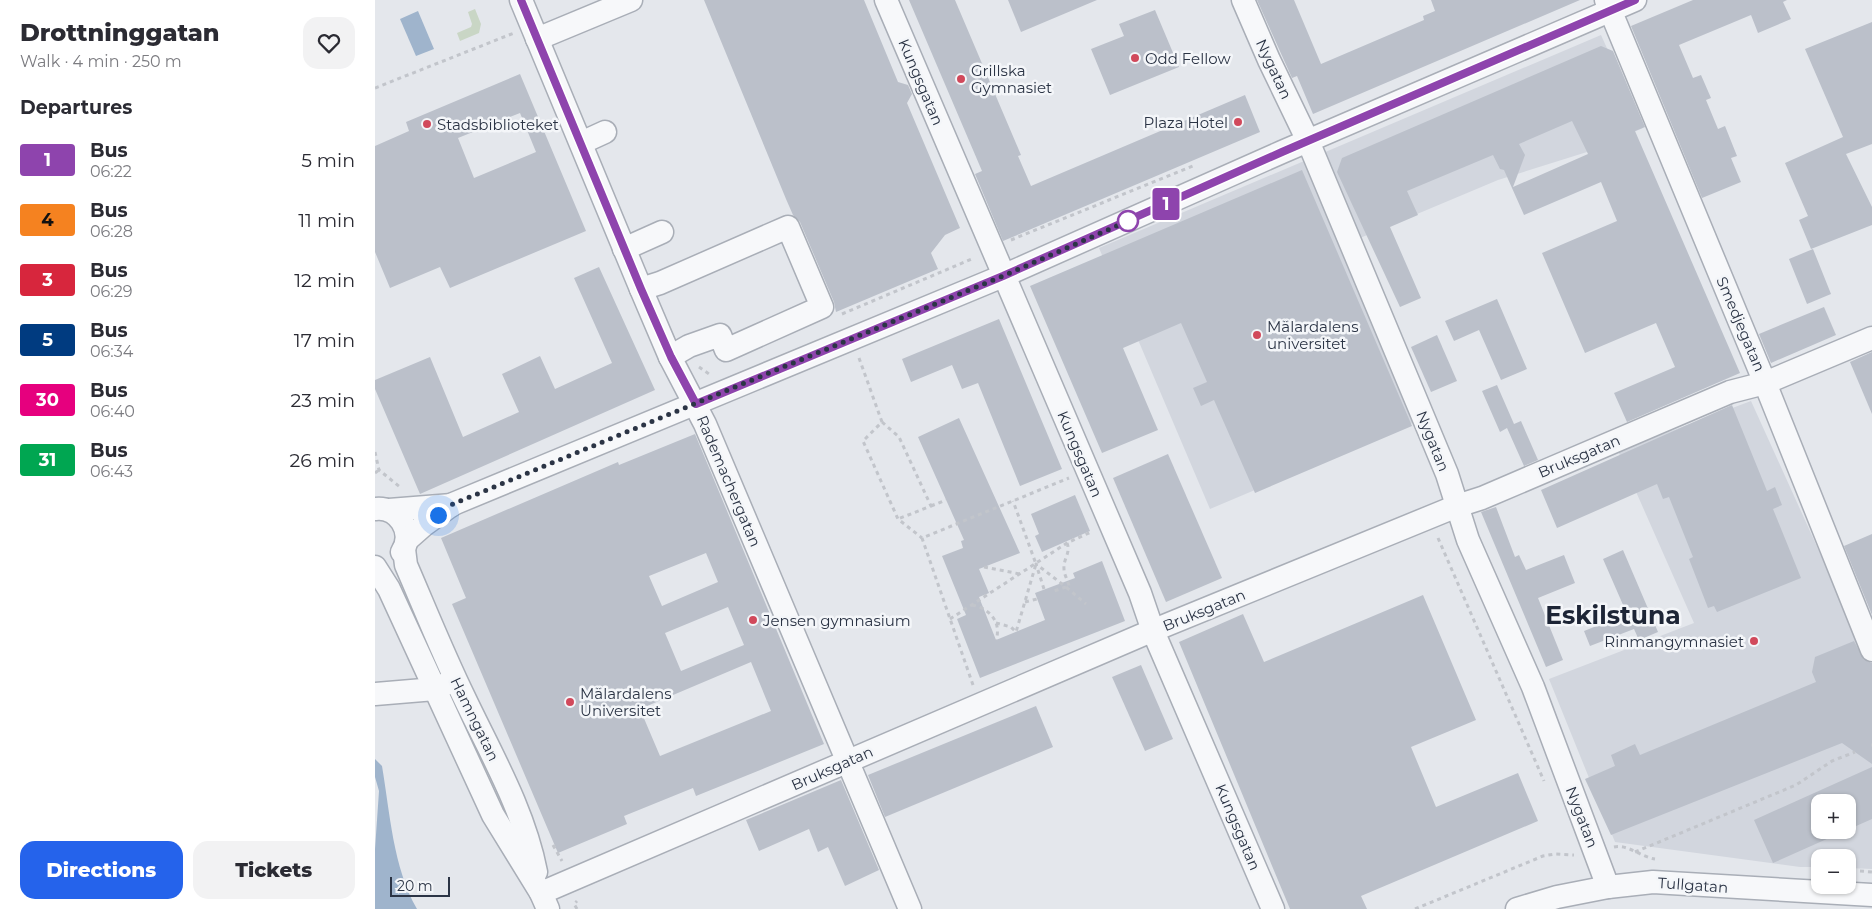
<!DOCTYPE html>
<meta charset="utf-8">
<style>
body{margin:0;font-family:Montserrat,sans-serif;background:#f2f2f3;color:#2b2b33;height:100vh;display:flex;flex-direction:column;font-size:19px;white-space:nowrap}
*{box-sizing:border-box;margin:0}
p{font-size:16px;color:#7c7c81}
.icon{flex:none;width:28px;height:28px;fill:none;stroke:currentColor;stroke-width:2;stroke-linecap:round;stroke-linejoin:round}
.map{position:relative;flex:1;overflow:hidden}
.sheet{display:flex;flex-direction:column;background:#fff;width:375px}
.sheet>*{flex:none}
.badge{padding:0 10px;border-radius:4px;font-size:18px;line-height:32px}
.tools{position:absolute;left:1436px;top:794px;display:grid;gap:10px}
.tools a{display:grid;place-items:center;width:45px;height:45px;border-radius:10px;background:#fff;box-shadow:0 1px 4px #0004;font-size:25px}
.scale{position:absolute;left:15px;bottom:12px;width:60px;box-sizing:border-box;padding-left:5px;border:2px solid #2b3445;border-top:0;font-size:14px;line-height:18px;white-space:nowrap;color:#2b3445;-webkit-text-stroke:4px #f4f6f9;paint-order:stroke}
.you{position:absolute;width:25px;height:25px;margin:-12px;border:4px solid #fff;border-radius:50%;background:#1a73e8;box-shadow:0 0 0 8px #1a73e833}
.map>.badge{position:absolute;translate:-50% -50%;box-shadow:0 0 0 2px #fff}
h2{padding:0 20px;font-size:19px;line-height:45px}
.round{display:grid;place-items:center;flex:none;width:52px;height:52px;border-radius:15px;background:#f2f2f3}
.headline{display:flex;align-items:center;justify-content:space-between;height:85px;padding:0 20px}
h1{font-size:24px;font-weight:800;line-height:38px}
.primary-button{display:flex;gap:10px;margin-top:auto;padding:10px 20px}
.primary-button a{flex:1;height:58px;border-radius:15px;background:#2563eb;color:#fff;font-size:20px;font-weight:800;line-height:58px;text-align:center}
.primary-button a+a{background:#f2f2f3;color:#2b2b33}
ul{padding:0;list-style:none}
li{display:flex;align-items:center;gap:15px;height:60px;padding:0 20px}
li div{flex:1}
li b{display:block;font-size:19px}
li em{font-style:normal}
li .badge{min-width:55px;font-weight:700;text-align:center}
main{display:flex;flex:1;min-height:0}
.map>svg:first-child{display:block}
.built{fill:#d2d6de;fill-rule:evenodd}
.green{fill:#c9d6c5}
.water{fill:#9fb4cc}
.building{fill:#bbc0ca;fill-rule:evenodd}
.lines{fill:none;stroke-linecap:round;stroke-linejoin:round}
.minor-casing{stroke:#a9aeb7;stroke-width:25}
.path{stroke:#c2c5cb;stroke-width:3;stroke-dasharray:4 4;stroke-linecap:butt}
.minor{stroke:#f7f8fa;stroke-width:22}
.line-casing{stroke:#fff;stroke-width:11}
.line{stroke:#8e44ad;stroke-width:8}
.walk{stroke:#2b3445;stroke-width:5;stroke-dasharray:0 9}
.poi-dot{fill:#d1495b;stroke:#f4f6f9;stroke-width:2}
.stop-dot{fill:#fff;stroke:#8e44ad;stroke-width:2.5}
.labels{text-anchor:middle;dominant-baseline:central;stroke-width:5;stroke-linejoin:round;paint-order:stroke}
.poi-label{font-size:15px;fill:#2b3445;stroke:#f4f6f9;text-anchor:start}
.street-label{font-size:15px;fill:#2b3445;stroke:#f4f6f9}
.town-label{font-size:25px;font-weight:bold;fill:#1d2536;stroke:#f4f6f9}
</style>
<main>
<section class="sheet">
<div class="headline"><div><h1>Drottninggatan</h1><p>Walk · 4 min · 250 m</p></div><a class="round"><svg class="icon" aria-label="heart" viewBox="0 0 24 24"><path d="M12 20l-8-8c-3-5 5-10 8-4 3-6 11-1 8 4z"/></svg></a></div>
<h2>Departures</h2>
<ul>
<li><span class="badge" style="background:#8e44ad;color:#fff">1</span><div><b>Bus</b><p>06:22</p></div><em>5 min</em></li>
<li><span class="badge" style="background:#f58220;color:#111">4</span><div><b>Bus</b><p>06:28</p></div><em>11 min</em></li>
<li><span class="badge" style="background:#d7263d;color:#fff">3</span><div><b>Bus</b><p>06:29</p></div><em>12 min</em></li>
<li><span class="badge" style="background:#003b80;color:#fff">5</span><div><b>Bus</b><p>06:34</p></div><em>17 min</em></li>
<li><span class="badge" style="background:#e6007e;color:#fff">30</span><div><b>Bus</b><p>06:40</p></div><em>23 min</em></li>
<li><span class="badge" style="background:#00a651;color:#fff">31</span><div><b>Bus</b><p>06:43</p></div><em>26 min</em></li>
</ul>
<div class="primary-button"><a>Directions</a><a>Tickets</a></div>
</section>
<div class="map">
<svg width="1497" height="909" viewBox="0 0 1497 909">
<rect width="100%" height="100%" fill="#e4e7ec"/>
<g class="built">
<path d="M1226,35L1268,128L1212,152L1123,180L966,246L1040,422L835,509L724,248Z"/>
<path d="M1376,401L1497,668V869L1473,868L1472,858H1445V867H1425L1240,842L1174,679L1319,623L1243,451ZM1445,802H1472V830H1445Z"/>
</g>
<path class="green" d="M100,9L106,24L104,33L85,41L82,33L96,27L97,24L93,12Z"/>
<g class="water">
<path d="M43,11L59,49L41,56L25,19Z"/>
<path d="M0,759L7,766C15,813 18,867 42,909H0V849L4,791L0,777Z"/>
</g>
<g class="building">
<path d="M329,0H489L523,82L533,85L537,94L532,103L585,228L570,235L556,253L563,269L461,312L459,302L425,222L418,215L411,199Z"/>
<path d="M534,0H580L646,155L643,156L656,186L870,95L885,132L628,241L600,174L607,171Z"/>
<path d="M633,0H722L646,32Z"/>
<path d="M882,0H919L946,64L1049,20L1048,16L1060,11L1056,0H1205L938,114L922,76L917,78Z"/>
<path d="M1318,0H1412L1408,2L1416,19L1383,33L1376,15L1304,45L1318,78L1326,75L1336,98L1331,100L1343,129L1350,126L1362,156L1356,158L1366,182L1327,198L1256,26Z"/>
<path d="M780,10L804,67L735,95L716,49L749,36L744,24Z"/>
<path d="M1497,22V144L1471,154L1497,207V225L1436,249L1424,220L1433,216L1410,163L1468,137L1430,49Z"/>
<path d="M1226,46L1238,51L1270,127L1260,131L1365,373L1252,422L1239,393L1300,367L1281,323L1210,353L1167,253L1242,221L1226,182L1149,215L1129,170L1125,169L1118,155L1032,191L1043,215L1015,227L1046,298L1025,307L962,172L967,158ZM1197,121L1213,154L1138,187L1150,155L1144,144Z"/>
<path d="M145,74L211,231L75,288L65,267L15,288L0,252V146L34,131L31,122ZM145,113L161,152L99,178L83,138Z"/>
<path d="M927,170L1037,426L880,493L839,400L826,406L818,388L832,382L806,323L748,348L783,430L727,453L655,286Z"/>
<path d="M1438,249L1456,294L1432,304L1414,259Z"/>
<path d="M224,267L280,390L45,494L0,389V380L55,357L88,437L144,412L127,374L165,356L180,389L237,363L199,278Z"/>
<path d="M1122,299L1152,369L1126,380L1104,330L1079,341L1070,321Z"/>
<path d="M1449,307L1461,335L1396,363L1384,334Z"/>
<path d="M624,319L687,469L645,486L603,383L587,389L577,365L536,382L527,359Z"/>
<path d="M1062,335L1082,381L1056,392L1036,347Z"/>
<path d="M1497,352V414L1475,362Z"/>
<path d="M1122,385L1139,424L1146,421L1163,460L1149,466L1132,428L1125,432L1107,391Z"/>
<path d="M1357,405L1392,491L1400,487L1407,505L1398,509L1426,578L1342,612L1339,606L1333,608L1314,559L1318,557L1294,497L1288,499L1282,484L1182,528L1166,490Z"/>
<path d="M584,418L645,553L604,569L614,593L604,597L621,640L670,620L660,593L700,578L698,573L727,561L750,621L605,678L582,619L591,615L567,556L588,548L586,541L589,540L543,437Z"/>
<path d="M320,434L449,744L321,796L318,788L249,816L252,824L183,853L77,604L91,598L66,538L243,462L244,465ZM331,553L343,582L287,606L274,576ZM353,607L369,645L306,671L290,633ZM376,662L396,711L285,756L265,709Z"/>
<path d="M793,454L847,578L791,602L738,478Z"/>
<path d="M700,495L715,531L667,552L660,536L664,534L656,514Z"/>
<path d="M1121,507L1140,557L1144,555L1151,570L1189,555L1200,583L1163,598L1188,660L1171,667L1106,512Z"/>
<path d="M1497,534V615L1469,546Z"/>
<path d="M1248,550L1283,632L1264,640L1259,629L1215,646L1209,631L1252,614L1228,559Z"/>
<path d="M1048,595L1101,720L1036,747L1061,807L1143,773L1163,821L986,896L992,909H915L804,642L868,614L889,662Z"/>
<path d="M1479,641L1489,660L1497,663V764L1467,743L1236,835L1210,779L1240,766L1236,755L1260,744L1265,755L1441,682L1437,672L1440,657Z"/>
<path d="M766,665L798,739L770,751L737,677Z"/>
<path d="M661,706L678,747L510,817L493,775Z"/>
<path d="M1497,767V819L1472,830V802H1445V830H1472L1398,863L1379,820Z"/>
<path d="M466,780L504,870L470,886L453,847L443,852L434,829L384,851L371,820Z"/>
</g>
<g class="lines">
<defs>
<g id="minor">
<path d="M146,0L266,289L295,357L330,424L535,909"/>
<path d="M511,0L765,593L778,631L898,909"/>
<path d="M868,0L894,60L933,141L1072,474L1093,540L1158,687L1233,887"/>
<path d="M1231,0L1390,383L1497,650"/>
<path d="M162,39L256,0"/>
<path d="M206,143L230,132"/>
<path d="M249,249L287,232"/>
<path d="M266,289L285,283L413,227L447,307L351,350L345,335L314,346L295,357"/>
<path d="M0,509C23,506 40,532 27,552"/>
<path d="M14,510L77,505"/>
<path d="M32,540L49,525L78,504L628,276L907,152L1260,0"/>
<path d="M29,549L31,565C50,609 68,654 89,697C116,754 149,810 161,872"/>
<path d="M0,567L14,589L118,815L166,893L173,909"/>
<path d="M0,694L60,689L73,683"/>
<path d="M166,893L767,635L1082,506L1107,498L1355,392L1390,383L1497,338"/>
<path d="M1142,909L1182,897L1233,887L1278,882L1497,895"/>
</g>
</defs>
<use href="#minor" class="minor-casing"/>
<g class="path">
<path d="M0,88L139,33"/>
<path d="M636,240L820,165"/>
<path d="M467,314L599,258"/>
<path d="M484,358L507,422L488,441L523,519L547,538"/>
<path d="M324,367L334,374L336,373"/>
<path d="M507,422L524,437L556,506L523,519"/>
<path d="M0,452L4,470L25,487"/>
<path d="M0,473L4,470"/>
<path d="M556,506L571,500"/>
<path d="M1063,538L1169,781"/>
<path d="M692,543C696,553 688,559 689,569C689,575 693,580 694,586L691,587L711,604"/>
<path d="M609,567L645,574"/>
<path d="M669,589L661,564L691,587L679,591"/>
<path d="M650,602L662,599"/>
<path d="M597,605C614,608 627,622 621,640"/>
<path d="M575,619L692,543L716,532"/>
<path d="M621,623L636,627L641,632L661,564L638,501"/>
<path d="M598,685L547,538L694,478"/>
<path d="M1496,745H1497"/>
<path d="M178,845L187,861"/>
<path d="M1239,847C1253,844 1266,857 1280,859"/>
<path d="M1260,852L1421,785L1457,761L1480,752"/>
<path d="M1485,871L1497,872"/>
<path d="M202,909L199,904L202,901"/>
<path d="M1040,909L1168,856L1180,854L1199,855"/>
</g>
<use href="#minor" class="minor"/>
</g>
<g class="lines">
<defs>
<path id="line" d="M146,0L266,289L296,357L321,404L628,276L907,152L1260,0"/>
</defs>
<use href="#line" class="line-casing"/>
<use href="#line" class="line"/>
<path class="walk" d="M63,515L78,504L628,276L753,221"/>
</g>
<g class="poi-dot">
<circle cx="760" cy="58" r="5"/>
<circle cx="586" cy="79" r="5"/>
<circle cx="863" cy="122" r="5"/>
<circle cx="52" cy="124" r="5"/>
<circle cx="882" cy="335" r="5"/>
<circle cx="378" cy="620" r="5"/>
<circle cx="1379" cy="641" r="5"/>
<circle cx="195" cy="702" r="5"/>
</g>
<circle class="stop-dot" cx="753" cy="221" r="10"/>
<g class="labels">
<g class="poi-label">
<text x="770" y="58">Odd Fellow</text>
<text x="596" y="70">Grillska<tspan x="596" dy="17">Gymnasiet</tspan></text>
<text x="853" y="122" text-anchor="end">Plaza Hotel</text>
<text x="62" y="124">Stadsbiblioteket</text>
<text x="892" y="326">Mälardalens<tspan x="892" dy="17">universitet</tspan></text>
<text x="388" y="620">Jensen gymnasium</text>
<text x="1369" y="641" text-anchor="end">Rinmangymnasiet</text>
<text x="205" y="693">Mälardalens<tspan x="205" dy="17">Universitet</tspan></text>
</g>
<g class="street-label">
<text transform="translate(899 69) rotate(65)">Nygatan</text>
<text transform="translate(546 82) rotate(67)">Kungsgatan</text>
<text transform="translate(1366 324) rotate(67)">Smedjegatan</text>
<text transform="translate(1058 441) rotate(68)">Nygatan</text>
<text transform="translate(705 454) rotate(67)">Kungsgatan</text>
<text transform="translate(1204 456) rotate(-23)">Bruksgatan</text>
<text transform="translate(354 481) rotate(67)">Rademachergatan</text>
<text transform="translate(829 610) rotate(-22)">Bruksgatan</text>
<text transform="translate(100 719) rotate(64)">Hamngatan</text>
<text transform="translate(457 768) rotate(-24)">Bruksgatan</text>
<text transform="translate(1207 817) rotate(69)">Nygatan</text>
<text transform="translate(863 827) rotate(67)">Kungsgatan</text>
<text transform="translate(1318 885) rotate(4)">Tullgatan</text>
</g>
<g class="town-label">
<text x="1238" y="615">Eskilstuna</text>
</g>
</g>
</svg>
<div class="tools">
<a>+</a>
<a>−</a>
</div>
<div class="scale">20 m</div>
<div class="you" style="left:63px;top:515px"></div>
<b class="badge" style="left:791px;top:204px;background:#8e44ad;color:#fff">1</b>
</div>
</main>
